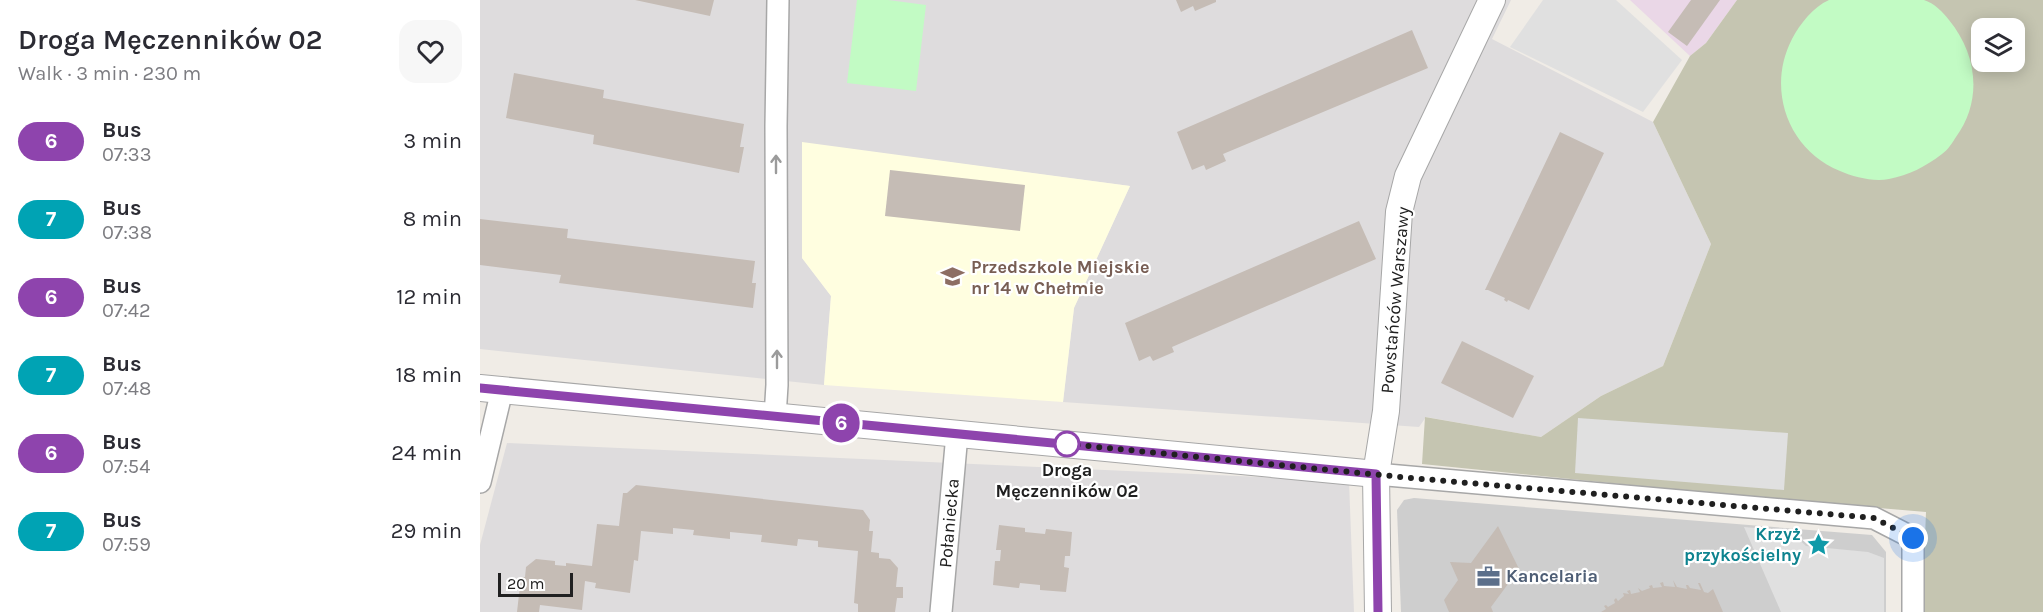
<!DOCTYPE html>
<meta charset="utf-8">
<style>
body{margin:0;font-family:Karla,sans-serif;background:#f7f7f7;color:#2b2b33;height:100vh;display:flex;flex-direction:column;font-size:22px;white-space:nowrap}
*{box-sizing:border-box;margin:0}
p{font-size:20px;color:#7c7c81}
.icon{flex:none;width:33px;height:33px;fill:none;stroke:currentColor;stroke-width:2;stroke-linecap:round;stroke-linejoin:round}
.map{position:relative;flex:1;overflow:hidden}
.sheet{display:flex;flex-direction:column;background:#fff;width:480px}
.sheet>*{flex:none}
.badge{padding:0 12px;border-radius:20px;font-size:21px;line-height:39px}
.buttons{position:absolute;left:1491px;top:18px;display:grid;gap:12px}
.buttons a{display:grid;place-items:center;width:54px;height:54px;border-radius:12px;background:#fff;box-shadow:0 3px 15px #0003;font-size:30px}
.scale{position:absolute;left:18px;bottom:15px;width:75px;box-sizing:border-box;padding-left:6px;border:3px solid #202020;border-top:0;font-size:16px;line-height:21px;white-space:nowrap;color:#202020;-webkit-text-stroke:4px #fff;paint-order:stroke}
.you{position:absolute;width:30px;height:30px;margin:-15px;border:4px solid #fff;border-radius:50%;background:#1a73e8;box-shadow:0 0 0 9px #1a73e833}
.map>.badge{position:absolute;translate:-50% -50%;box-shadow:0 0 0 3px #fff}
.round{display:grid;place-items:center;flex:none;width:63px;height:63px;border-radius:18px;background:#f7f7f7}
.headline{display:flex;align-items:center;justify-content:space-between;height:102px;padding:0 18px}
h1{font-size:28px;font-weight:600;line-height:45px}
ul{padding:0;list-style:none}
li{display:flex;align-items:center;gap:18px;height:78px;padding:0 18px}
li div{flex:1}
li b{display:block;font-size:22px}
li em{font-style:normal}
li .badge{min-width:66px;font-weight:700;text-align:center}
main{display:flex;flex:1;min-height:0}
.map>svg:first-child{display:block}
.residential{fill:#dedcdd}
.industrial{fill:#ead7e7}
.education{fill:#fffee0}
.religious{fill:#cecece}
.construction{fill:#c5c5b1;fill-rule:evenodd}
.park{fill:#c2fbc4}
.parking{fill:#e0e0e0}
.building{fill:#c5bcb5}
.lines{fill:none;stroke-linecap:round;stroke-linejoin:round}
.minor-casing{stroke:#a7a7a7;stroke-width:24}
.tertiary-casing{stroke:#a7a7a7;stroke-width:28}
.minor{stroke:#fff;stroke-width:21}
.tertiary{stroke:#fff;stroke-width:26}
.oneway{stroke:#9b9b9b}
.line-casing{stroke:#fff;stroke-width:14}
.line{stroke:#8e44ad;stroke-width:9}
.walk{stroke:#202020;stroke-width:6;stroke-dasharray:0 10.8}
.stop-dot{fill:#fff;stroke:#8e44ad;stroke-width:3}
.labels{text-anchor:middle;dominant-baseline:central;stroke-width:4.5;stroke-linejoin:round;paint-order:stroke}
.education-label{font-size:18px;font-weight:bold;fill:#785e54;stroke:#fff;text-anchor:start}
.street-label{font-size:18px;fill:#202020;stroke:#fff}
.stop-label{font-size:18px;font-weight:bold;fill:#202020;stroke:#fff}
.culture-label{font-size:18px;font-weight:bold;fill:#0d838f;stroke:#fff;text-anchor:end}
.service-label{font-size:18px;font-weight:bold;fill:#4e5e75;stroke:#fff;text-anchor:start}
</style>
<main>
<section class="sheet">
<div class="headline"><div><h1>Droga Męczenników 02</h1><p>Walk · 3 min · 230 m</p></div><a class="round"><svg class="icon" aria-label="heart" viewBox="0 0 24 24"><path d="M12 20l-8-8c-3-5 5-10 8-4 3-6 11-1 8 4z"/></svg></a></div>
<ul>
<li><span class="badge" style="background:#8e44ad;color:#fff">6</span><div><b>Bus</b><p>07:33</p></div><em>3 min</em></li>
<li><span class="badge" style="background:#00a3b4;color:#fff">7</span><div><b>Bus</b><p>07:38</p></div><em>8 min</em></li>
<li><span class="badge" style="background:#8e44ad;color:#fff">6</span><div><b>Bus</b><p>07:42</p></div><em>12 min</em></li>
<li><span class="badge" style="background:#00a3b4;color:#fff">7</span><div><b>Bus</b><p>07:48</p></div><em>18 min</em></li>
<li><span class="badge" style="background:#8e44ad;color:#fff">6</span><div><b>Bus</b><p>07:54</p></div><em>24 min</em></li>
<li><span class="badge" style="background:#00a3b4;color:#fff">7</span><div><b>Bus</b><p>07:59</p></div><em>29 min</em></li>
</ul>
</section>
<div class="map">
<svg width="1563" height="612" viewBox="0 0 1563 612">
<rect width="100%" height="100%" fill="#f0ece6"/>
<g class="residential">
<path d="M0,0H1031L1012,39L1173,122L1231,244L1183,366L1121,396L1061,437L946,417L939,427L583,402L594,308L650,186L322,143V258L351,296L344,385L0,349Z"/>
<path d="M27,443L869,481L874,612H0V545Z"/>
</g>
<path class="industrial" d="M1150,0H1257L1226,43L1210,56Z"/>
<path class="education" d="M322,142L650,186L594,308L583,402L344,385L351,296L322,258Z"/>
<path class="religious" d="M934,498L1392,535L1406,552V612H921L917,510L924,500Z"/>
<path class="construction" d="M1257,0H1563V612H1442L1446,512L1258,496L942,464L945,417L1061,437L1121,396L1183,366L1231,244L1173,122L1210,56L1226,43ZM1502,28H1534V62H1502Z"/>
<g class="park">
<path d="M377,0H408L446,5L436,91L367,83Z"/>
<path d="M1349,0C1373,0 1397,0 1422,0C1428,0 1438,0 1444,0C1454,3 1463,12 1469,20C1497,54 1503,100 1476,137C1472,143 1468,150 1462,154C1445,167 1429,175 1409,179C1393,182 1374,177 1360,171C1308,150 1286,89 1312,39C1320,24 1333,7 1349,0Z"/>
</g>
<g class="parking">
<path d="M1063,0H1136L1202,60L1163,112L1030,47Z"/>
<path d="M1098,418L1308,433L1304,490L1095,473Z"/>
<path d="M1264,527L1310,531L1326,546L1388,552L1404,558V612H1301Z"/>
</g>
<g class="building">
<path d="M155,0H234L230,16Z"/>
<path d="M696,0H736V2L715,11L713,6L701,12Z"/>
<path d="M1211,0H1240L1207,46L1188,32Z"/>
<path d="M932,30L948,68L743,154L746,161L726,170L724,165L712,170L697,132Z"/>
<path d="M34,73L124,90L123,98L264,124L260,147H264L259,173L113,144L114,135L26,118Z"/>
<path d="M1080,132L1124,153L1049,310L1028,300L1027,302L1024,300L1025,298L1008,290H1005Z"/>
<path d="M410,170L545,185L540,231L405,216Z"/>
<path d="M0,219L88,229L87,238L275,261L272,283H276L273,308L79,283L81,275L0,265Z"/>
<path d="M879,221L896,259L692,347L694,352L673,361L670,356L659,361L645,323Z"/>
<path d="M982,341L1054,376L1033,418L961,383Z"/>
<path d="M156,485L383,510L390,520L389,531H393L391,552L399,553V558L410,559L418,568L416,587H423V598H417L415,612H378V604L374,603L378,551L338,547V541L318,539L317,546L281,542L282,535L250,532V539L213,535L214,530L193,528V534L161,531L158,561L154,560L150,593L115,588L116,583L105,581L102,610L60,605L59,612H37L41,577H45L46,567L56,559L75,561V565L86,566V563L112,566L117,524L139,526L143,493H147Z"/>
<path d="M519,525L545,528V532L565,534L566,529L592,532L590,556H585L584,567L589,568L586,592L560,590V585L540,583L539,588L513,585L515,561H520L521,550H516Z"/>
<path d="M1018,526L1039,569L1011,607L1013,612H969L964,600L978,580L970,562L991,563Z"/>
<path d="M1193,580L1197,587L1207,589L1206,585H1208L1210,588L1221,590L1218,583H1220L1224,592L1228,593L1233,589L1243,612H1121L1126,609L1124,606L1126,605L1128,607L1135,603L1134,600L1136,598L1138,601L1144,596L1143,593L1149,594L1147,591L1150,590L1151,594L1160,592L1158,588L1162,591L1170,588L1169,586L1172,585L1173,588L1182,587L1180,583L1183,582L1184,586L1195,587Z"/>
</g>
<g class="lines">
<defs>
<g id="minor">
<path d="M295,417L297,385L296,126L298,0"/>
<path d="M896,474L1394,518L1433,538V612"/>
<path d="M0,482L22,390"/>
<path d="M461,612L477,434"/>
</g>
<g id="tertiary">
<path d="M0,388L896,474"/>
<path d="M898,612L896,474L906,411L919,212L928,176L1012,0"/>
</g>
</defs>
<use href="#minor" class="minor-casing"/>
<use href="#tertiary" class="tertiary-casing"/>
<use href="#minor" class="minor"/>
<use href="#tertiary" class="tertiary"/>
</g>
<defs><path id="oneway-shaft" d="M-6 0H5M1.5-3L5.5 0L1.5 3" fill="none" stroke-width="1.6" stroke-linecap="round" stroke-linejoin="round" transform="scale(1.5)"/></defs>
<g class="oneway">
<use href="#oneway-shaft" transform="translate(296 164) rotate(-90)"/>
<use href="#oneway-shaft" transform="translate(297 359) rotate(-90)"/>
</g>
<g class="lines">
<defs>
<path id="line" d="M0,388L896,474L898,612"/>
</defs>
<use href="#line" class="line-casing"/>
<use href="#line" class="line"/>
<path class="walk" d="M587,444L931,478L1394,518L1433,538"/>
</g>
<defs>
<symbol id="school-bare" viewBox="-9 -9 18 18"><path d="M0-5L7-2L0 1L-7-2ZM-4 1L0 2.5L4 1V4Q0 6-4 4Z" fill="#8d6e63" stroke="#fff" stroke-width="2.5" paint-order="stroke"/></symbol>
<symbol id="sight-bare" viewBox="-9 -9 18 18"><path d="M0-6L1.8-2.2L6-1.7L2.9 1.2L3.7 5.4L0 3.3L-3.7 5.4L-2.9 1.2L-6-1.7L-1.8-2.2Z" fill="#0f9aa8" stroke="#fff" stroke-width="2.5" paint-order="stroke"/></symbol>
<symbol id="office-bare" viewBox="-9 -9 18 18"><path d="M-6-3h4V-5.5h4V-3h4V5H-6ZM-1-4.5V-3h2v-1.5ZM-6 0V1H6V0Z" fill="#5c6f8a" stroke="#fff" stroke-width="2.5" paint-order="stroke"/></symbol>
</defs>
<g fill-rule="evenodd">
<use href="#school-bare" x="456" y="260" width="33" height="33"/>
<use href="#sight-bare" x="1322" y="528" width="33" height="33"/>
<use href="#office-bare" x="992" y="560" width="33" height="33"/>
</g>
<circle class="stop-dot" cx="587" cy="444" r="12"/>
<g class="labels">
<g class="education-label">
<text x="491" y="267">Przedszkole Miejskie<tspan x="491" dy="21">nr 14 w Chełmie</tspan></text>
</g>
<g class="street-label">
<text transform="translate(915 300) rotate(-85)">Powstańców Warszawy</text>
<text transform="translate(469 523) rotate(-85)">Połaniecka</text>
</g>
<g class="stop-label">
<text x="587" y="470">Droga<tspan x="587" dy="21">Męczenników 02</tspan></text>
</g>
<g class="culture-label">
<text x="1321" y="534">Krzyż<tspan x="1321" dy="21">przykościelny</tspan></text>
</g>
<g class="service-label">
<text x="1026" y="576">Kancelaria</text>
</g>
</g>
</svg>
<div class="buttons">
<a><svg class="icon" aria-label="layers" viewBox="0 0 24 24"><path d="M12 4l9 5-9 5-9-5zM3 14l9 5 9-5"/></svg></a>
</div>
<div class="scale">20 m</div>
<div class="you" style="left:1433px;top:538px"></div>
<b class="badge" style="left:361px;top:423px;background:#8e44ad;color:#fff">6</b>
</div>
</main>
